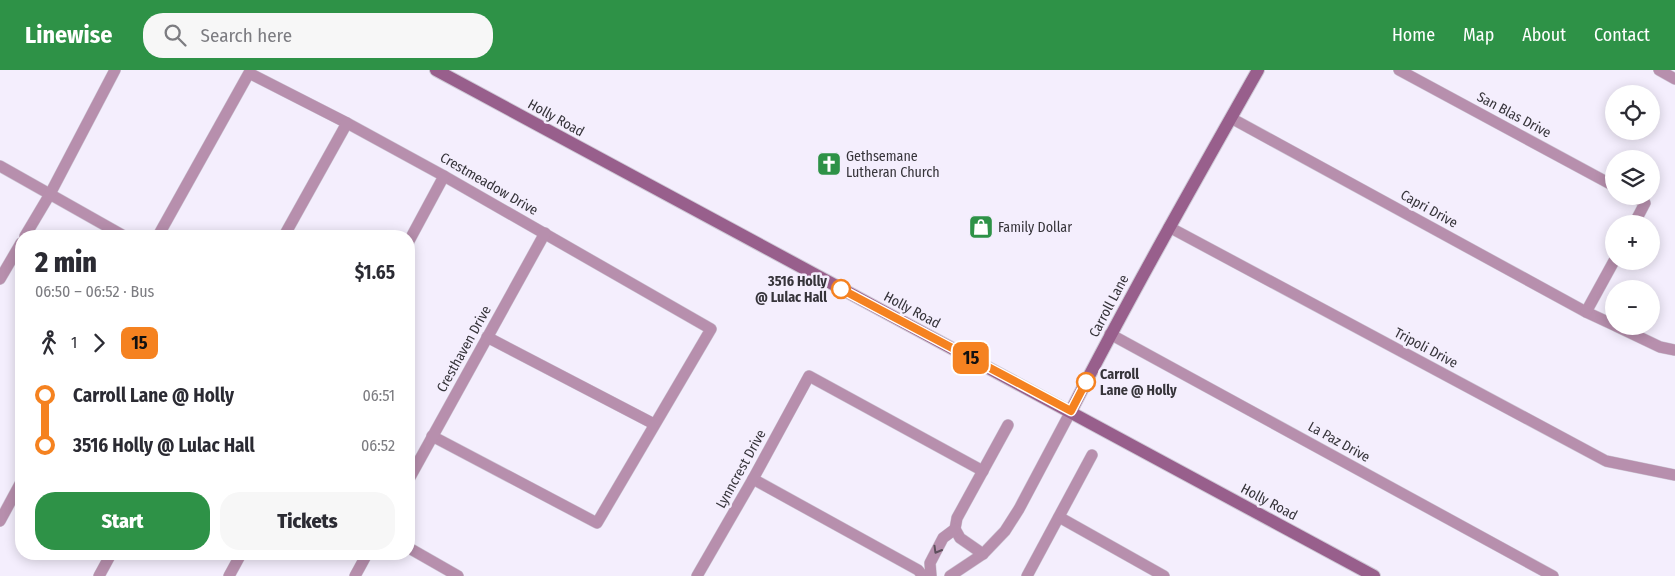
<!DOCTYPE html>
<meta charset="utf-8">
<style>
body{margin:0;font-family:"Fira Sans Condensed",sans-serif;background:#f7f7f7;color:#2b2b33;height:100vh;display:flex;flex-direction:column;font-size:19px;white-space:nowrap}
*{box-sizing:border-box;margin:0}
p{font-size:16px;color:#7c7c81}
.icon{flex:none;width:28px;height:28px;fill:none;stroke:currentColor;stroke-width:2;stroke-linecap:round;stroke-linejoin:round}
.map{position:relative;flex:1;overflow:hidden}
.sheet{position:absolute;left:15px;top:160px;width:400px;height:330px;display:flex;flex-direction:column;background:#fff;border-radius:20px;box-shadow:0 2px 12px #0003}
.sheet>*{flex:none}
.badge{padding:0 10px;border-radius:8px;font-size:18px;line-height:32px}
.tools{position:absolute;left:1605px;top:15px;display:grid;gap:10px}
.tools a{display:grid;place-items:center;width:55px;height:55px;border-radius:50%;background:#fff;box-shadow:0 2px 12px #0003;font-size:25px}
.map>.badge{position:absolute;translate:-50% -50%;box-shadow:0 0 0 2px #fff}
.legs{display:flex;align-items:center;gap:8px;height:55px;padding:0 20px;font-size:16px}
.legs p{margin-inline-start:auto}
.headline{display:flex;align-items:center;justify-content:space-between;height:85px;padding:0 20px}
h1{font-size:28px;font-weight:800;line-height:38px}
.cta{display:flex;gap:10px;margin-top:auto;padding:10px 20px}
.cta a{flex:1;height:58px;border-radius:20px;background:#2e9247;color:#fff;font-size:20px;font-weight:800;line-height:58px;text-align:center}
.cta a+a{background:#f7f7f7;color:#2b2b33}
ul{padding:0 20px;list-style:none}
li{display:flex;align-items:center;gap:18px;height:50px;font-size:19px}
li i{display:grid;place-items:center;width:8px;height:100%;margin:0 6px;background:currentColor}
li i::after{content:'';width:12px;height:12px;margin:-6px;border:4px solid;border-radius:50%;background:#fff}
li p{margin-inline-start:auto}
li:first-child i{background:linear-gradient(#0000 50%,currentColor 0)}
li:last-child i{background:linear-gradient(currentColor 50%,#0000 0)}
header{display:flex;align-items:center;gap:30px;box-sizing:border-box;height:70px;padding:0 25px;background:#2e9247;color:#fff}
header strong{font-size:24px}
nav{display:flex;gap:28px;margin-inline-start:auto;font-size:18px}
.search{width:350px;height:45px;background:#f7f7f7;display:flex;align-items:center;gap:12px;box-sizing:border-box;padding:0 18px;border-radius:20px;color:#7c7c81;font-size:19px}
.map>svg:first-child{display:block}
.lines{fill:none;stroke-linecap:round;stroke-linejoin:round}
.street-casing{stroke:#cec9d6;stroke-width:12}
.secondary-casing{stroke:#cec9d6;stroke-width:14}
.street{stroke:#b78fad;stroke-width:11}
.secondary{stroke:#985f8c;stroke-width:12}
.oneway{stroke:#5d4f5c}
.line-1-casing{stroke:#fff;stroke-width:11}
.line-1{stroke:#f58220;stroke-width:8}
.stop-1-dot{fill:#fff;stroke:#f58220;stroke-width:2.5}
.labels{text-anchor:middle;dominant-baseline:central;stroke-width:5;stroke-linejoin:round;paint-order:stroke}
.street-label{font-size:14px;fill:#36343a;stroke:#f4eefd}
.poi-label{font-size:14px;fill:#36343a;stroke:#f4eefd;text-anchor:start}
.stop-label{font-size:14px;font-weight:bold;fill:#36343a;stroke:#f4eefd;text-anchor:end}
</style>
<header>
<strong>Linewise</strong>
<div class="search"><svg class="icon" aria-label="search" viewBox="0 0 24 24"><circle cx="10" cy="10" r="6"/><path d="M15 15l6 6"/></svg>Search here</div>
<nav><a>Home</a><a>Map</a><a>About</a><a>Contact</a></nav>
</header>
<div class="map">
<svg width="1675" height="506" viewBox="0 0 1675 506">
<rect width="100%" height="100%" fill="#f4eefd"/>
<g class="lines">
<defs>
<g id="street">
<path d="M1399,0L1614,116"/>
<path d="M1659,0L1675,9"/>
<path d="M1231,48L1586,242L1614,255"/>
<path d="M0,96L124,166"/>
<path d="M1632,126L1645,133L1634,154"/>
<path d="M1169,157L1606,391L1675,405"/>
<path d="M25,166L50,124L115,0"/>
<path d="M158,166L249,3L347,53L444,106L711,259L597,453L432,366"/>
<path d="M284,166L347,53"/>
<path d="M409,171L444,106"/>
<path d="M0,209L21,173"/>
<path d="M1586,242L1614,191"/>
<path d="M1616,256L1660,277L1675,280"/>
<path d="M1110,264L1553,506"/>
<path d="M487,267L654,354"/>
<path d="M409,409L545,163"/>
<path d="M753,409L918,500L923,506"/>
<path d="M1059,447L1164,506"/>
<path d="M0,451L21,412"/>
<path d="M409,478L458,506"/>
<path d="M983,484L960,468L955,459L957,448L1008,355"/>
<path d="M99,506L111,484"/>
<path d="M229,506L241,484"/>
<path d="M355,506L367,484"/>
<path d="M697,506L753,409L809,306L983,401"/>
<path d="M931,506L930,493L943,468L955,459"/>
<path d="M950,506L983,484L1005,461L1019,439L1071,341"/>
<path d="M1027,506L1092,385"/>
</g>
<g id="secondary">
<path d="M436,0L1374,506"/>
<path d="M1071,341C1130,226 1194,113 1258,0"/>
</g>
</defs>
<use href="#street" class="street-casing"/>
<use href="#secondary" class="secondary-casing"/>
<use href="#street" class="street"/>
<use href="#secondary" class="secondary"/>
</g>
<defs><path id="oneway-chevron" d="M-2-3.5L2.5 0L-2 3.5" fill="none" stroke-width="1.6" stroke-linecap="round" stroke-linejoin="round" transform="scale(1.25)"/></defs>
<use class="oneway" href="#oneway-chevron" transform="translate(937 480) rotate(120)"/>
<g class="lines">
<defs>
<path id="line-1" d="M841,219L1071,341L1086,312"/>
</defs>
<use href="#line-1" class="line-1-casing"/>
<use href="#line-1" class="line-1"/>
</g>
<defs>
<symbol id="church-square" viewBox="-11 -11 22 22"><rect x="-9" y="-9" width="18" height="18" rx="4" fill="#2e9247" stroke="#f4eefd"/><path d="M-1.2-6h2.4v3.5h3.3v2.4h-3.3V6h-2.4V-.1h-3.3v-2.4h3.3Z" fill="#fff"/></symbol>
<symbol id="shop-square" viewBox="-11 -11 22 22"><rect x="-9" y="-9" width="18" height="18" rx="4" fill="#2e9247" stroke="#f4eefd"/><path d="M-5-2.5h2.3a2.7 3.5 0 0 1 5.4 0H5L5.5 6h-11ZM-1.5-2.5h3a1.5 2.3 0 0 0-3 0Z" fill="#fff"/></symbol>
</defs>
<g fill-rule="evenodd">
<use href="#church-square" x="815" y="80" width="28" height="28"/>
<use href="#shop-square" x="967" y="143" width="28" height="28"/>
</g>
<g class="stop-1-dot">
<circle cx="841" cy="219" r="9"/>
<circle cx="1086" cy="312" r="9"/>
</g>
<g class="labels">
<g class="street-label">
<text transform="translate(1514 45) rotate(28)">San Blas Drive</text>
<text transform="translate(556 48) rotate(29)">Holly Road</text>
<text transform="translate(489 114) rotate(30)">Crestmeadow Drive</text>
<text transform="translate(1429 139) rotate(29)">Capri Drive</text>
<text transform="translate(1109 236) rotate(-62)">Carroll Lane</text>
<text transform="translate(912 240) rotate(28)">Holly Road</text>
<text transform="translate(1426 278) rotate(28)">Tripoli Drive</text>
<text transform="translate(464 279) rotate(-61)">Cresthaven Drive</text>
<text transform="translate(1339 372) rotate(29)">La Paz Drive</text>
<text transform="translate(741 399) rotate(-61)">Lynncrest Drive</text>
<text transform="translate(1269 432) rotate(28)">Holly Road</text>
</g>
<g class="poi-label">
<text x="846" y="86">Gethsemane<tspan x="846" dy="16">Lutheran Church</tspan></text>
<text x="998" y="157">Family Dollar</text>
</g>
<g class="stop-label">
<text x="827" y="211">3516 Holly<tspan x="827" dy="16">@ Lulac Hall</tspan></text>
<text x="1100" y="304" text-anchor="start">Carroll<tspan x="1100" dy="16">Lane @ Holly</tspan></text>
</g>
</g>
</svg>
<div class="tools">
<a><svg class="icon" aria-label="locate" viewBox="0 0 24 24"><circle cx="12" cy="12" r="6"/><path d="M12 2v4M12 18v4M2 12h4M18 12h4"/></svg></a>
<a><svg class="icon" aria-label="layers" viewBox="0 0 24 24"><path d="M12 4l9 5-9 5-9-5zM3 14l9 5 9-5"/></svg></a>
<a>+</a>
<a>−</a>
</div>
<b class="badge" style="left:971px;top:288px;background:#f58220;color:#111">15</b>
<section class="sheet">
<div class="headline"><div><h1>2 min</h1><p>06:50 – 06:52 · Bus</p></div><b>$1.65</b></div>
<div class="legs"><svg class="icon" aria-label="walk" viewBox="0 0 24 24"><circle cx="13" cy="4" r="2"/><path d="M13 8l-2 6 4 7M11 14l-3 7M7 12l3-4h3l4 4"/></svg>1<svg class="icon" aria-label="forward" viewBox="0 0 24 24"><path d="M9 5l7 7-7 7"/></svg><b class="badge" style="background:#f58220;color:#111">15</b></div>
<ul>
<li><i style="color:#f58220"></i><b>Carroll Lane @ Holly</b><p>06:51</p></li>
<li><i style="color:#f58220"></i><b>3516 Holly @ Lulac Hall</b><p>06:52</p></li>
</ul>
<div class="cta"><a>Start</a><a>Tickets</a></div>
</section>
</div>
